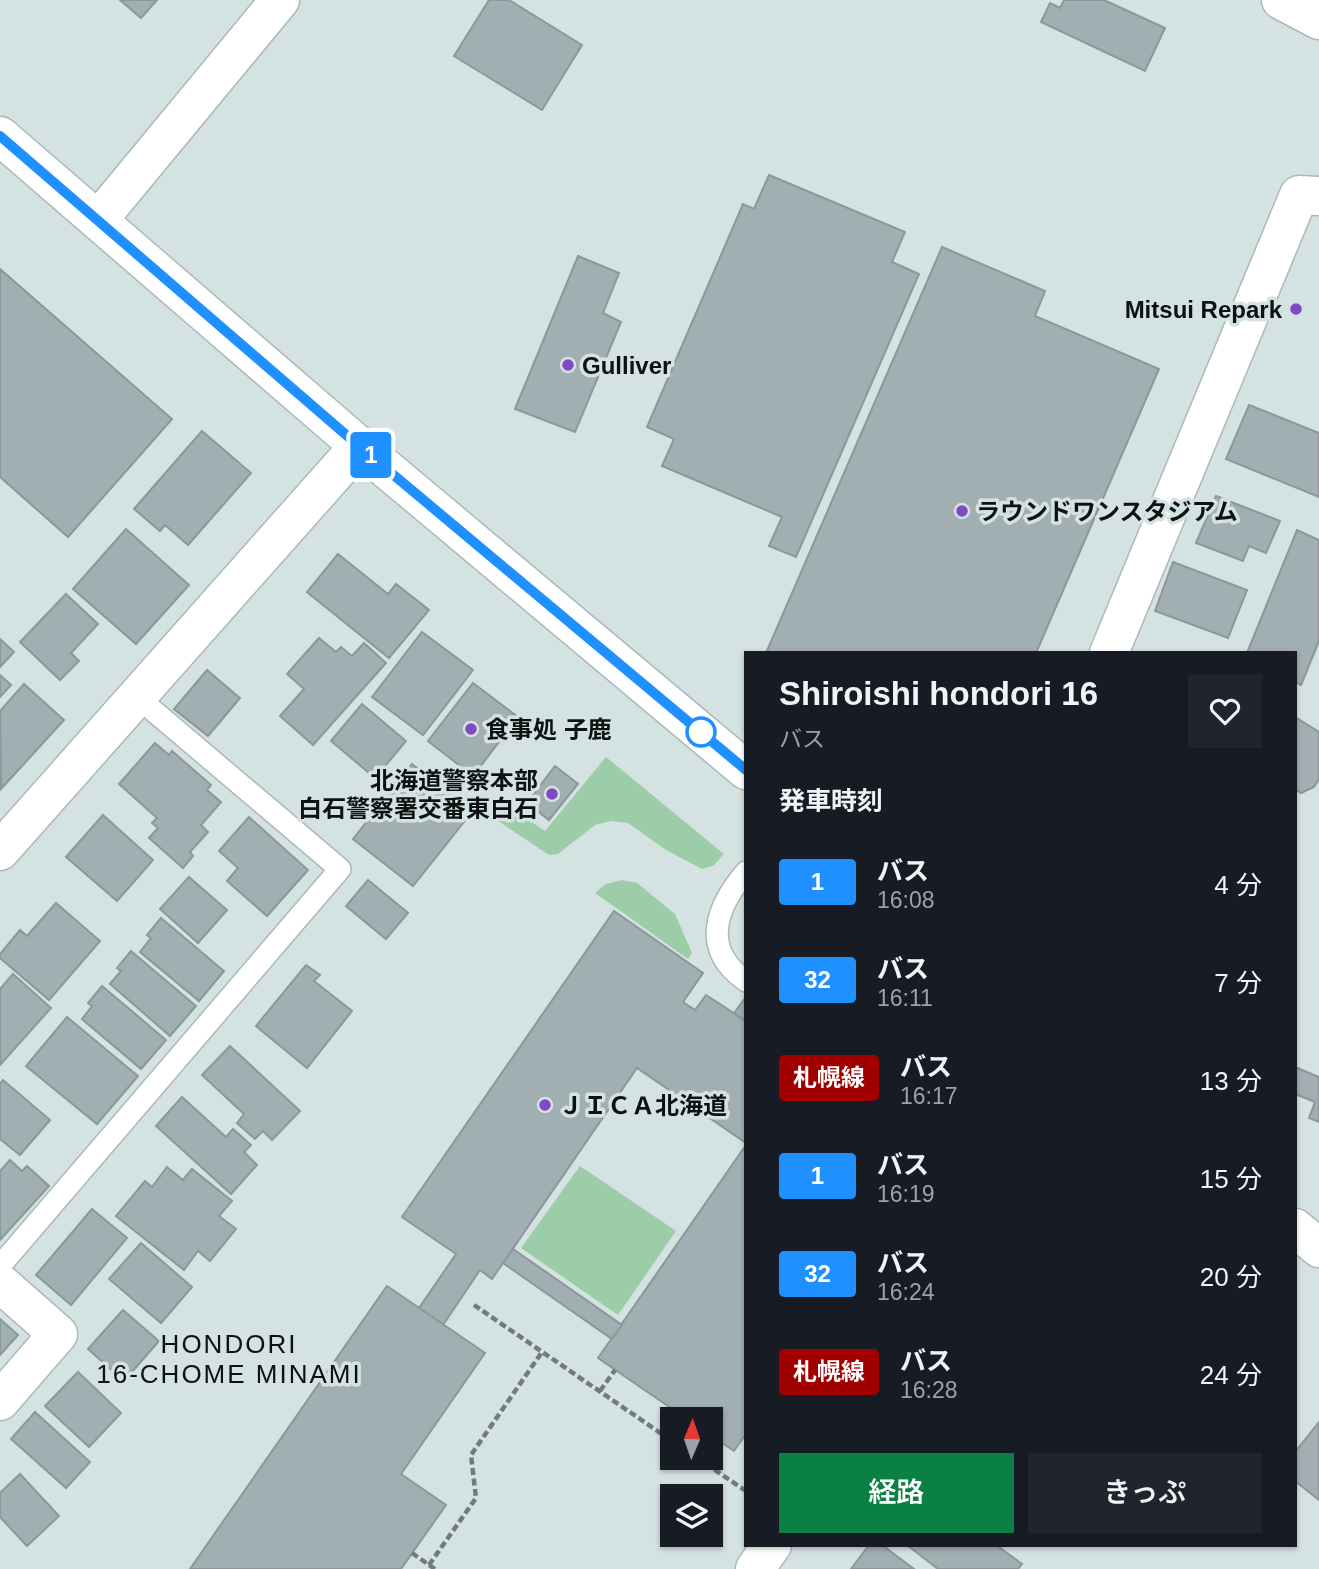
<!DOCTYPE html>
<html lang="ja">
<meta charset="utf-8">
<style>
body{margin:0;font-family:Helvetica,"Noto Sans JP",sans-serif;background:#20242c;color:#f1f3f6;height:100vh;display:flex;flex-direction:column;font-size:26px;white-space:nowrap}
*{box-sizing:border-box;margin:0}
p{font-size:23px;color:#9ea1a6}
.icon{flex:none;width:38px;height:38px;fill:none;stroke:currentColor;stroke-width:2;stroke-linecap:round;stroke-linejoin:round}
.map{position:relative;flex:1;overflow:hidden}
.drawer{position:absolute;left:744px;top:651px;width:553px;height:896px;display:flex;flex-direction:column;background:#171b24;border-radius:0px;box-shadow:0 2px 5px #0004}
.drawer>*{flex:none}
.badge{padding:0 14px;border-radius:5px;font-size:24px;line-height:46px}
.needle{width:46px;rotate:2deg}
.fabs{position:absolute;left:660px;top:1407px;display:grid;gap:14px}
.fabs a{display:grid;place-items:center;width:63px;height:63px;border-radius:0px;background:#171b24;box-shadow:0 2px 5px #0004;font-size:35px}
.map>.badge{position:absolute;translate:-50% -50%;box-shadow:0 0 0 4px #fff}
h2{padding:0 35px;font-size:26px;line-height:63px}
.round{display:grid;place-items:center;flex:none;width:74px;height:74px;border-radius:0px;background:#20242c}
.headline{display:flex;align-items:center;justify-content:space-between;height:119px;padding:0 35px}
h1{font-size:33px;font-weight:600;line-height:52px}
.cta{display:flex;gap:14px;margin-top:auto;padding:14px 35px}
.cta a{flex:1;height:80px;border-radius:0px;background:#0b8043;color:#fff;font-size:28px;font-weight:600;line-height:80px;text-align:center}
.cta a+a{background:#20242c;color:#f1f3f6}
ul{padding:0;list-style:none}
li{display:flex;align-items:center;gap:21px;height:98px;padding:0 35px}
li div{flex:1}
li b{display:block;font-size:26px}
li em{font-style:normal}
li .badge{min-width:77px;font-weight:700;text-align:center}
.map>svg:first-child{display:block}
.green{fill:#9ccda8}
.building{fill:#a2afb2;stroke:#8b979a;stroke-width:2}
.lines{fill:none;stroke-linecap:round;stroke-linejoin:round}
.service-casing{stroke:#abb9b8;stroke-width:24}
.minor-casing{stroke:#abb9b8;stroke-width:41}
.tertiary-casing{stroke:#abb9b8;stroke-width:41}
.trunk-casing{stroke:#abb9b8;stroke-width:41}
.path{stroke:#727b7b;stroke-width:4.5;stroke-dasharray:7 3.5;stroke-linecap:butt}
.service{stroke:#fff;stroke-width:21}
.minor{stroke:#fff;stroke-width:38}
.tertiary{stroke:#fff;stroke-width:38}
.trunk{stroke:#fff;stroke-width:38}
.line-casing{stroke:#fff;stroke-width:16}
.line{stroke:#1e90ff;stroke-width:10}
.poi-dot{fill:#7e4bc2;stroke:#d4e2e1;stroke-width:2.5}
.stop-dot{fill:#fff;stroke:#1e90ff;stroke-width:3.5}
.labels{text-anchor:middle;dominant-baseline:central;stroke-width:7;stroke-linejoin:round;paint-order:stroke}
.poi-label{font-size:24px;font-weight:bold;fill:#0c1111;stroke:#d4e2e1;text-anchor:start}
.neighbourhood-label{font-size:26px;letter-spacing:2px;fill:#0c1111;stroke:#d4e2e1}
</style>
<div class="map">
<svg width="1319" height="1569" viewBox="0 0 1319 1569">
<rect width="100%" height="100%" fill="#d4e2e1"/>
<g class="green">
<path d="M606,757L724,854L713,866L702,869L666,850L628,823L611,821L595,825L558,854L549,855L483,811L494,797L545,831Z"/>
<path d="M622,880L637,883L675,914L692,953L688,959L595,893L606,884Z"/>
<path d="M580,1166L676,1231L618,1315L521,1248Z"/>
</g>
<g class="building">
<path d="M120,0H157L141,18Z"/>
<path d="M489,0H509L582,45L542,110L454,56Z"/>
<path d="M1064,0H1104L1165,28L1145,71L1041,22L1050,3L1060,8Z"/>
<path d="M769,175L905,232L892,262L919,274L796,557L769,546L782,517L662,466L674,439L647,427L743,204L754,209Z"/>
<path d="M942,247L1045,291L1035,316L1159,369L1036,653H766Z"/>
<path d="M578,256L619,273L603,313L621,322L575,432L515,409Z"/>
<path d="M0,269L172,419L68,537L0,477Z"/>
<path d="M1249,405L1319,433V497L1226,459Z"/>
<path d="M202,431L251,473L188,545L165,525L160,531L134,509Z"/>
<path d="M1216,496L1280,521L1266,553L1249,546L1243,561L1196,543Z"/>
<path d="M126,529L189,585L136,644L73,589Z"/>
<path d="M1297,530L1319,540V641L1301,685L1295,682V653H1247Z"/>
<path d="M338,554L388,594L396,584L429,610L389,658L307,592Z"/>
<path d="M1173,562L1247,590L1228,638L1155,611Z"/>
<path d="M66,594L98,624L71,653L79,661L60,680L20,642Z"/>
<path d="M422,632L473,670L423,735L372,697Z"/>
<path d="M319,638L336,652L341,647L352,656L364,643L386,663L313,745L280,716L304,689L287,674Z"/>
<path d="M0,639L14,652L0,667Z"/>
<path d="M207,670L240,698L208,736L174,709Z"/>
<path d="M0,675L11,685L0,697Z"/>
<path d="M473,683L518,717L473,776L428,741Z"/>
<path d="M24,684L64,720L1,789L0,711Z"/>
<path d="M362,704L406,741L375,778L331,741Z"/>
<path d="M1295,717L1319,732V779L1314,787L1301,793L1295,789Z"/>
<path d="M155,743L169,755L172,751L211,785L207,790L221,802L201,825L208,832L190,852L193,856L183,868L149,838L158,828L152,823L157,818L119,784Z"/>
<path d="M412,764L472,812L413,886L353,839Z"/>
<path d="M555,766L578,784L549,820L527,803Z"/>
<path d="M103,815L153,860L117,901L66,857Z"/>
<path d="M249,817L308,870L267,916L227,881L238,868L219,851Z"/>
<path d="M189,877L227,910L198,943L160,909Z"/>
<path d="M368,880L408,913L386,939L346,906Z"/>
<path d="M56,903L100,941L49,1000L0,958V954L20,930L27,936Z"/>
<path d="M614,911L703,973L683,1002L695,1010L706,995L746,1021V1143L637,1068L492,1279L480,1270L443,1325L419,1308L456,1254L402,1217Z"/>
<path d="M161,918L224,971L199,1001L140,952L151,938L147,935Z"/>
<path d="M131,951L196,1006L170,1036L110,984L121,971L117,968Z"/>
<path d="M306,965L320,975L314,981L352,1011L307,1068L256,1026Z"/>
<path d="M13,974L51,1008L0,1065V989Z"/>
<path d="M102,986L166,1040L141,1069L82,1019L92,1006L88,1003Z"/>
<path d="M746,997V1021L734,1013Z"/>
<path d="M67,1017L138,1076L97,1124L26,1066Z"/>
<path d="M230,1046L300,1111L272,1140L263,1131L255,1139L237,1123L244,1114L202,1075Z"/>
<path d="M1295,1067L1319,1077V1122L1309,1118L1315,1102L1295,1094Z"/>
<path d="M3,1080L50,1120L20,1155L0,1139V1084Z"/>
<path d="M182,1097L226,1137L233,1129L251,1145L244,1152L257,1165L231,1194L156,1126Z"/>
<path d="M746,1145V1434L734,1451L710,1435V1419H687L598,1358Z"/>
<path d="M10,1160L22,1171L27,1166L49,1186L0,1240V1171Z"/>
<path d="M167,1167L183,1180L192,1169L232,1201L219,1216L236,1229L210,1261L198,1251L184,1270L116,1216L145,1181L152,1187Z"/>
<path d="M92,1209L127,1238L71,1305L36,1275Z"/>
<path d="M141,1243L192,1287L161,1323L109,1279Z"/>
<path d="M513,1249L622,1325L612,1339L503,1263Z"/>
<path d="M387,1286L485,1353L401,1474L446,1505L401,1569H190Z"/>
<path d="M123,1310L159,1341L124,1381L88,1349Z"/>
<path d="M0,1319L18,1335L0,1355Z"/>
<path d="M78,1372L121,1413L89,1447L45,1406Z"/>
<path d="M35,1412L90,1462L66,1488L11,1439Z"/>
<path d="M1319,1422V1500L1295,1481V1452Z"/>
<path d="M20,1474L59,1516L27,1546L0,1517V1493Z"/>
<path d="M869,1545H882L914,1569H851Z"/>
<path d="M907,1545H996L1022,1564L1018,1569H938Z"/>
</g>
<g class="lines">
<defs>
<g id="service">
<path d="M746,872C716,907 700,949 746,981"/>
<path d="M0,1266L340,869L136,696"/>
</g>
<g id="minor">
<path d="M1281,0L1319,20"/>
<path d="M99,219L280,0"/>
<path d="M1109,653L1299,195L1319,196"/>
<path d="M0,1283L58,1334L0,1401"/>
<path d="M755,1569L772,1545"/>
</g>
<path id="tertiary" d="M0,851L359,446"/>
<g id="trunk">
<path d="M0,136L359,446L746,770"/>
<path d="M1295,1228L1319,1248"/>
</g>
</defs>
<use href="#service" class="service-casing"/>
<use href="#minor" class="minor-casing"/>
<use href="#tertiary" class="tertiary-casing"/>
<use href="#trunk" class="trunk-casing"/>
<g class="path">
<path d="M474,1305L672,1441"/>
<path d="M600,1391L615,1370"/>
<path d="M697,1458L746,1491"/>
<path d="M412,1553L435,1569"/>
<path d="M429,1565L476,1498L471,1455L542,1352"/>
</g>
<use href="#service" class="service"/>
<use href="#minor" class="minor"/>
<use href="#tertiary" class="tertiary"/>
<use href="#trunk" class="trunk"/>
</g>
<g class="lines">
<defs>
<path id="line" d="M0,136L359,446L746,770"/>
</defs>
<use href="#line" class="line-casing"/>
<use href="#line" class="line"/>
</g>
<g class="poi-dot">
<circle cx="1296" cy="309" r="7"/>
<circle cx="568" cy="365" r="7"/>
<circle cx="962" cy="511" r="7"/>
<circle cx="471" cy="729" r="7"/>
<circle cx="552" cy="794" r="7"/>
<circle cx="545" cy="1105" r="7"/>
</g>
<circle class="stop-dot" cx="701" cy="732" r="14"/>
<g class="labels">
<g class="poi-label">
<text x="1282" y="309" text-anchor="end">Mitsui Repark</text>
<text x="582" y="365">Gulliver</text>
<text x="976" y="511">ラウンドワンスタジアム</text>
<text x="485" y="729">食事処 子鹿</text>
<text x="538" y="780" text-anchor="end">北海道警察本部<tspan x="538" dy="28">白石警察署交番東白石</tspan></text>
<text x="559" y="1105">ＪＩＣＡ北海道</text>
</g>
<g class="neighbourhood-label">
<text x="229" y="1344">HONDORI<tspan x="229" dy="30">16-CHOME MINAMI</tspan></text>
</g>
</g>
</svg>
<div class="fabs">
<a><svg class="needle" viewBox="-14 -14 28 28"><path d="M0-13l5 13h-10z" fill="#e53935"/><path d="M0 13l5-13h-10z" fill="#9ea1a6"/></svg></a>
<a><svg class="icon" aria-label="layers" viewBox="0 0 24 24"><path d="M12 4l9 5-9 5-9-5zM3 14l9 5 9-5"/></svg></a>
</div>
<b class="badge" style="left:371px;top:455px;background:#1e90ff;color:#fff">1</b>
<section class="drawer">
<div class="headline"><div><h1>Shiroishi hondori 16</h1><p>バス</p></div><a class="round"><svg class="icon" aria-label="heart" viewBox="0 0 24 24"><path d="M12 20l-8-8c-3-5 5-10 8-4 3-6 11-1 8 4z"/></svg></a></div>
<h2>発車時刻</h2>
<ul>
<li><span class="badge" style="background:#1e90ff;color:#fff">1</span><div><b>バス</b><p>16:08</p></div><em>4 分</em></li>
<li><span class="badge" style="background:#1e90ff;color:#fff">32</span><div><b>バス</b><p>16:11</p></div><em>7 分</em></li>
<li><span class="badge" style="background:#a00000;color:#fff">札幌線</span><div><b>バス</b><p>16:17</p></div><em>13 分</em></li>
<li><span class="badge" style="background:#1e90ff;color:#fff">1</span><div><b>バス</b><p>16:19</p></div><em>15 分</em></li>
<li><span class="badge" style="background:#1e90ff;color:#fff">32</span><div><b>バス</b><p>16:24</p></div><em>20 分</em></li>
<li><span class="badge" style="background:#a00000;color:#fff">札幌線</span><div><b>バス</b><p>16:28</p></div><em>24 分</em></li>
</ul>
<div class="cta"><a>経路</a><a>きっぷ</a></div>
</section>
</div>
